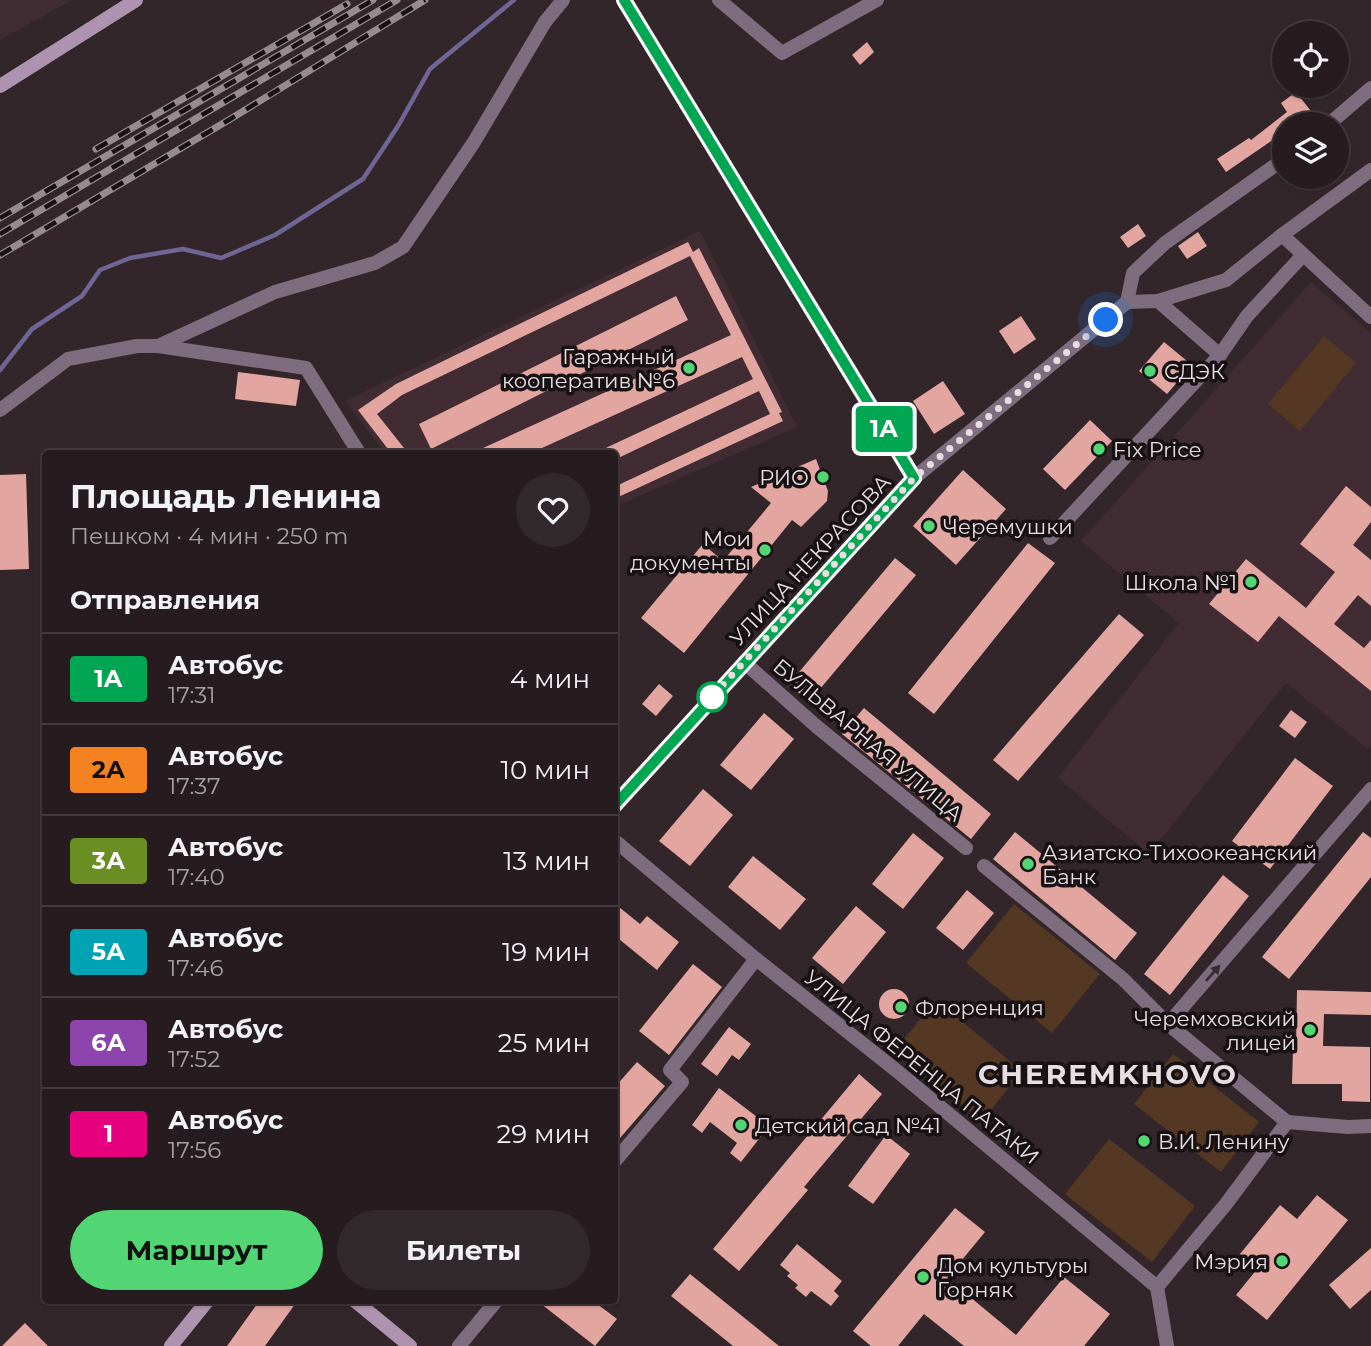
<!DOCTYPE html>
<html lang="ru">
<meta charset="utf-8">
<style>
body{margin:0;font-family:Montserrat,sans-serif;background:#32292d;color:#f1f3f6;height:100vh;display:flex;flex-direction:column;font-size:26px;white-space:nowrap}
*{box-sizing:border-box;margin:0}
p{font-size:23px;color:#a4a1a5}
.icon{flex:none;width:38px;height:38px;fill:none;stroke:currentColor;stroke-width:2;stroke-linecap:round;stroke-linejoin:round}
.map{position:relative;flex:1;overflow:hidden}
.drawer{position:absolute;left:42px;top:450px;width:576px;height:854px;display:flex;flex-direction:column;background:#261c20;border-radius:7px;box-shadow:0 2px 5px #0004,0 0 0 2px #423a3e}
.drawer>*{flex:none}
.badge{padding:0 14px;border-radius:5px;font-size:24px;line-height:46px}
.tools{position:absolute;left:1272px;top:21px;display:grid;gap:14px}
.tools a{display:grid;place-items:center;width:77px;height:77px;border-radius:50%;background:#261c20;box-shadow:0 2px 5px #0004,0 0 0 2px #423a3e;font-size:35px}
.you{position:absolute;width:35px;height:35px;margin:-18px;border:5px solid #fff;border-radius:50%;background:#1a73e8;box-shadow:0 0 0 10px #1a73e833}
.map>.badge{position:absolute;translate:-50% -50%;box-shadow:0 0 0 4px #fff}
h2{padding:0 28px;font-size:26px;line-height:63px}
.round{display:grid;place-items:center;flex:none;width:74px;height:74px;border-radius:37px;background:#32292d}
.headline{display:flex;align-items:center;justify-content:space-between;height:119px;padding:0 28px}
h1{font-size:33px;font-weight:700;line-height:52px}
.primary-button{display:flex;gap:14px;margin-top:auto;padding:14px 28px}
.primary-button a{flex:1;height:80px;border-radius:42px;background:#52d673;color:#111;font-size:28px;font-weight:700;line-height:80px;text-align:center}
.primary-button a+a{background:#32292d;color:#f1f3f6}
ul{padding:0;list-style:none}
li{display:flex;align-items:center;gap:21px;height:91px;padding:0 28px;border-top:2px solid #423a3e}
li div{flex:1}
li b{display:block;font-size:26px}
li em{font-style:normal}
li .badge{min-width:77px;font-weight:700;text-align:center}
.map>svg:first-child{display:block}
.built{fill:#412c34}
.green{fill:#543823}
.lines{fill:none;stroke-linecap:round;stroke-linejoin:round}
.stream{stroke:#6f6696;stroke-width:4.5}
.building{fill:#e2a59f}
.street{stroke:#7d6d7f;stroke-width:14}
.secondary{stroke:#ad93af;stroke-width:14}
.rail-casing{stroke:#968b8f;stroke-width:7}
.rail{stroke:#171113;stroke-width:4.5;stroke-dasharray:13;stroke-linecap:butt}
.oneway{fill:#362d33}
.line-casing{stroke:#fff;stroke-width:16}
.line{stroke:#00a651;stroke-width:10}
.walk{stroke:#e8dee2;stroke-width:7;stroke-dasharray:0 12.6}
.poi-dot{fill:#52d673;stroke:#171113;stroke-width:2.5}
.stop-dot{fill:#fff;stroke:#00a651;stroke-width:3.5}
.labels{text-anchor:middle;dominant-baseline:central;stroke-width:7;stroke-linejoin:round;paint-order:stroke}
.poi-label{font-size:21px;fill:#e8dee2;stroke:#171113;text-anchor:start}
.street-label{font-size:21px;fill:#e8dee2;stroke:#171113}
.district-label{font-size:28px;font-weight:bold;letter-spacing:2px;fill:#e8dee2;stroke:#171113}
</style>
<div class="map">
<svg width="1371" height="1346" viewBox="0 0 1371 1346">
<rect width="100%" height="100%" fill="#33262b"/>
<g class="built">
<path d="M0,0H72L0,40Z"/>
<path d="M700,231L797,427L614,507V453H385L345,401Z"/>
<path d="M1311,282L1371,333V745L1368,749L1286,683L1149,854L1058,778L1179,623L1081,541Z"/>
</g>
<g class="green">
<path d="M1324,336L1356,363L1300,431L1268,404Z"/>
<path d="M1014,904L1100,974L1052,1033L966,963Z"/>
<path d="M936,1000L1022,1071L982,1121L895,1050Z"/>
<path d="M1173,1054L1259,1122L1221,1172L1134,1104Z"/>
<path d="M1109,1139L1195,1206L1152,1262L1065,1194Z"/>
</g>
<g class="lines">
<path class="stream" d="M0,370L32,329L82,296L100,270L130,258L183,249L221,258L275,235L363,179L398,126L430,69L514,0"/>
</g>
<g class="building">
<path d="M867,42L874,52L860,65L852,55Z"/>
<path d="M1296,92L1314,115L1301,124H1284V137L1277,143L1274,139L1226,172L1217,159L1249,138L1251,140L1287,112L1281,103Z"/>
<path d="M1138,224L1146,236L1128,248L1120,237Z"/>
<path d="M1198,232L1207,246L1187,259L1178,246Z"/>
<path d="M688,242L693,252L699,248L782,412L779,413L783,421L614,499V487L770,414L759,391L614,460V453H595L753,379L742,357L531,453H472L731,335L690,256L402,395L377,414L408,453H391L358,410L396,384Z"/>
<path d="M676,296L688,320L431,449L419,424Z"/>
<path d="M1021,316L1036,339L1014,354L999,331Z"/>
<path d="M1164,342L1192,365L1167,394L1139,371Z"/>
<path d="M238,372L300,380L296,406L235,399Z"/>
<path d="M943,381L965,414L934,434L913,401Z"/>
<path d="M1090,420L1112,441L1065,490L1043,469Z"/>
<path d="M816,459L828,491L827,501L801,527L792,520L684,653L641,618L703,544L723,561L771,503L751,487Z"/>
<path d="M963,470L1006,509L956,565L913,526Z"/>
<path d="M26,474L29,569L0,570V475Z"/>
<path d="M1346,486L1371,507V522L1353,545L1371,560V606L1358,595L1334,624L1364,648L1371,640V691L1279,616L1258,642L1209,604L1246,559L1306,608L1335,572L1300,544Z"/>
<path d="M1028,543L1055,563L934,714L908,693Z"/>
<path d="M895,558L916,575L809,702L789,684Z"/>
<path d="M1119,614L1144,635L1018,781L993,760Z"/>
<path d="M659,684L673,696L656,716L642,704Z"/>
<path d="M864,708L991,814L971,839L842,734Z"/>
<path d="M1291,710L1307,722L1295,738L1279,726Z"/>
<path d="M764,713L794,739L751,790L720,765Z"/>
<path d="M1295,758L1333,786L1270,869L1232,841Z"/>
<path d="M703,789L733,815L690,866L659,841Z"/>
<path d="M1015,832L1137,933L1115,960L993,859Z"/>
<path d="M1363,832L1371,838V877L1289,979L1262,957Z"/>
<path d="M913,833L944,858L903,909L872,884Z"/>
<path d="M753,856L806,899L780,930L728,887Z"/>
<path d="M1223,875L1249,896L1170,995L1144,974Z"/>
<path d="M967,890L994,913L963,950L936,928Z"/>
<path d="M614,903L640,924L647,916L679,942L657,970L614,935Z"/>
<path d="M856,906L886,932L843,984L812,958Z"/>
<path d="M693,964L722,987L669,1055L639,1031Z"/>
<circle cx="894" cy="1004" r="15"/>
<path d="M1297,990L1371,992V1015L1324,1014L1323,1046L1370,1047V1102L1342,1101V1084H1292L1293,1049H1296Z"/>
<path d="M729,1027L751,1044L739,1060L732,1055L717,1076L701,1064Z"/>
<path d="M637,1062L665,1086L614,1145V1088Z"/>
<path d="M859,1074L882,1094L804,1187L808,1190L739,1271L713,1249Z"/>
<path d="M719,1088L769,1126L741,1162L730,1153L737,1143L710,1122L702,1133L692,1125Z"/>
<path d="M886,1135L910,1154L873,1204L848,1186Z"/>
<path d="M1317,1195L1348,1220L1267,1320L1236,1295L1258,1268L1240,1254L1280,1205L1297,1219Z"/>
<path d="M955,1208L985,1232L947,1278L1016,1335L1064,1277L1110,1314L1084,1346H964L924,1314L898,1346H871L853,1331Z"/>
<path d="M797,1244L842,1281L834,1291L839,1296L831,1306L811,1291L806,1297L795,1288L798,1285L787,1276L790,1273L780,1265Z"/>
<path d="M1371,1248V1290L1350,1309L1329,1285Z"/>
<path d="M690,1274L747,1320L779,1346H733L671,1296Z"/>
<path d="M260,1300H298L265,1346H227Z"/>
<path d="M536,1300H592L617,1319L595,1346Z"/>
<path d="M25,1323L48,1346H2Z"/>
</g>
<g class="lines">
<g class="street">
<path d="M719,0L782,53L877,0"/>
<path d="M1329,124L1371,88"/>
<path d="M1282,235L1371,317"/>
<path d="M1127,302L1133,273L1165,243L1284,159"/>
<path d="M158,346L275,292L375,263L403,247L474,142L545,22L563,0"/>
<path d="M1220,355L1247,316L1303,255"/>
<path d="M0,410L68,359L137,346H158L306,368L359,453"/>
<path d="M914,478L1127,302L1158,301L1226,280L1282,235L1371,170"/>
<path d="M1050,538L1220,355L1158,301"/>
<path d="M744,662L816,726L966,848"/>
<path d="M614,840L756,959L897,1071L1157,1287L1167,1346"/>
<path d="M984,866L1123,979L1168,1024L1287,1122"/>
<path d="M1168,1024L1371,789"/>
<path d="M1287,1122L1348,1127L1371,1126"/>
<path d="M614,1162L682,1082L670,1070L756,959"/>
<path d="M1157,1287L1226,1204L1287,1122"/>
<path d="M459,1346L497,1300"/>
</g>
<g class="secondary">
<path d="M0,86L136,0"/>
<path d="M614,806L914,478L624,0"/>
<path d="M354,1300L410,1346"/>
<path d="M171,1346L208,1300"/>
</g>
<defs>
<g id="rail">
<path d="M96,149L347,4"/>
<path d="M0,218L373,0"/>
<path d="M0,234L397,0"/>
<path d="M0,255L227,121L425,0"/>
</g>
</defs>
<use href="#rail" class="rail-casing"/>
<use href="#rail" class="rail"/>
</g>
<defs><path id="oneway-solid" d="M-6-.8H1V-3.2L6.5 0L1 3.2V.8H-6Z" transform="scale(1.75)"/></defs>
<use class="oneway" href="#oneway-solid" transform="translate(1213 973) rotate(-49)"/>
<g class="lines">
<defs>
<path id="line" d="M614,806L914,478L624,0"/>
</defs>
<use href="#line" class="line-casing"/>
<use href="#line" class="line"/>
<path class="walk" d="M712,697L709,700L914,478L1106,320"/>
</g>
<g class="poi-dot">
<circle cx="689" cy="368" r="7"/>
<circle cx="1150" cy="371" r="7"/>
<circle cx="1099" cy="449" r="7"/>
<circle cx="823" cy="477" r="7"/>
<circle cx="929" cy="526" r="7"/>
<circle cx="765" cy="550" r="7"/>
<circle cx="1251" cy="582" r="7"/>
<circle cx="1028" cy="864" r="7"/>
<circle cx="901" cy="1007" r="7"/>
<circle cx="1310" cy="1030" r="7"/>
<circle cx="741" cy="1125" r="7"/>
<circle cx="1144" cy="1141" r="7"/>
<circle cx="1282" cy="1261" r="7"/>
<circle cx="923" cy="1277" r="7"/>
</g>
<circle class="stop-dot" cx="712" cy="697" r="14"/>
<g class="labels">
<g class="poi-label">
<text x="675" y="356" text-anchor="end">Гаражный<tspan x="675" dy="24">кооператив №6</tspan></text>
<text x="1164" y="371">СДЭК</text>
<text x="1113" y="449">Fix Price</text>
<text x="809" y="477" text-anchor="end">РИО</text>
<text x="943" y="526">Черемушки</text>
<text x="751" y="538" text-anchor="end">Мои<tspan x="751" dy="24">документы</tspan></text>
<text x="1237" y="582" text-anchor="end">Школа №1</text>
<text x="1042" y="852">Азиатско-Тихоокеанский<tspan x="1042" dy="24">Банк</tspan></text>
<text x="915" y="1007">Флоренция</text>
<text x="1296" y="1018" text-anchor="end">Черемховский<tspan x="1296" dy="24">лицей</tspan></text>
<text x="755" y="1125">Детский сад №41</text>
<text x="1158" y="1141">В.И. Ленину</text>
<text x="1268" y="1261" text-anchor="end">Мэрия</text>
<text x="937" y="1265">Дом культуры<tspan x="937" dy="24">Горняк</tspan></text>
</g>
<g class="street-label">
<text transform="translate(810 560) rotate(-47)">УЛИЦА НЕКРАСОВА</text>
<text transform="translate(868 740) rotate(40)">БУЛЬВАРНАЯ УЛИЦА</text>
<text transform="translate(922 1067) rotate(39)">УЛИЦА ФЕРЕНЦА ПАТАКИ</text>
</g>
<g class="district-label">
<text x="1108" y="1074">CHEREMKHOVO</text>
</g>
</g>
</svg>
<div class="tools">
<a><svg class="icon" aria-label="locate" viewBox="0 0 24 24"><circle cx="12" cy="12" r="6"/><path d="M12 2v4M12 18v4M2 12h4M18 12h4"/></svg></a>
<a><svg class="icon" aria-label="layers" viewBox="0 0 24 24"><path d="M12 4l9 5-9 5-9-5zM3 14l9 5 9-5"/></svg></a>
</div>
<div class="you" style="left:1106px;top:320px"></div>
<b class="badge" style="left:884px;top:429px;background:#00a651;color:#fff">1А</b>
<section class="drawer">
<div class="headline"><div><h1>Площадь Ленина</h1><p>Пешком · 4 мин · 250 m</p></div><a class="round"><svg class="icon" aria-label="heart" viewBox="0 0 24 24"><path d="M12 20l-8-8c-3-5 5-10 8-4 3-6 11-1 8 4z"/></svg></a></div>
<h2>Отправления</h2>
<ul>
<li><span class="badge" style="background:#00a651;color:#fff">1А</span><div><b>Автобус</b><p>17:31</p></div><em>4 мин</em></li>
<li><span class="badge" style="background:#f58220;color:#111">2А</span><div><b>Автобус</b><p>17:37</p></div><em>10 мин</em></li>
<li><span class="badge" style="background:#6b8e23;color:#fff">3А</span><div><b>Автобус</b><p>17:40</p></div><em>13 мин</em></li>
<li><span class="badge" style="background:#00a3b4;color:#fff">5А</span><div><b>Автобус</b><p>17:46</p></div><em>19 мин</em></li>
<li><span class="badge" style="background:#8e44ad;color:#fff">6А</span><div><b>Автобус</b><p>17:52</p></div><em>25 мин</em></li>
<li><span class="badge" style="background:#e6007e;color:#fff">1</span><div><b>Автобус</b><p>17:56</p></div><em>29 мин</em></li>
</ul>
<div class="primary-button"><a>Маршрут</a><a>Билеты</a></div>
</section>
</div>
